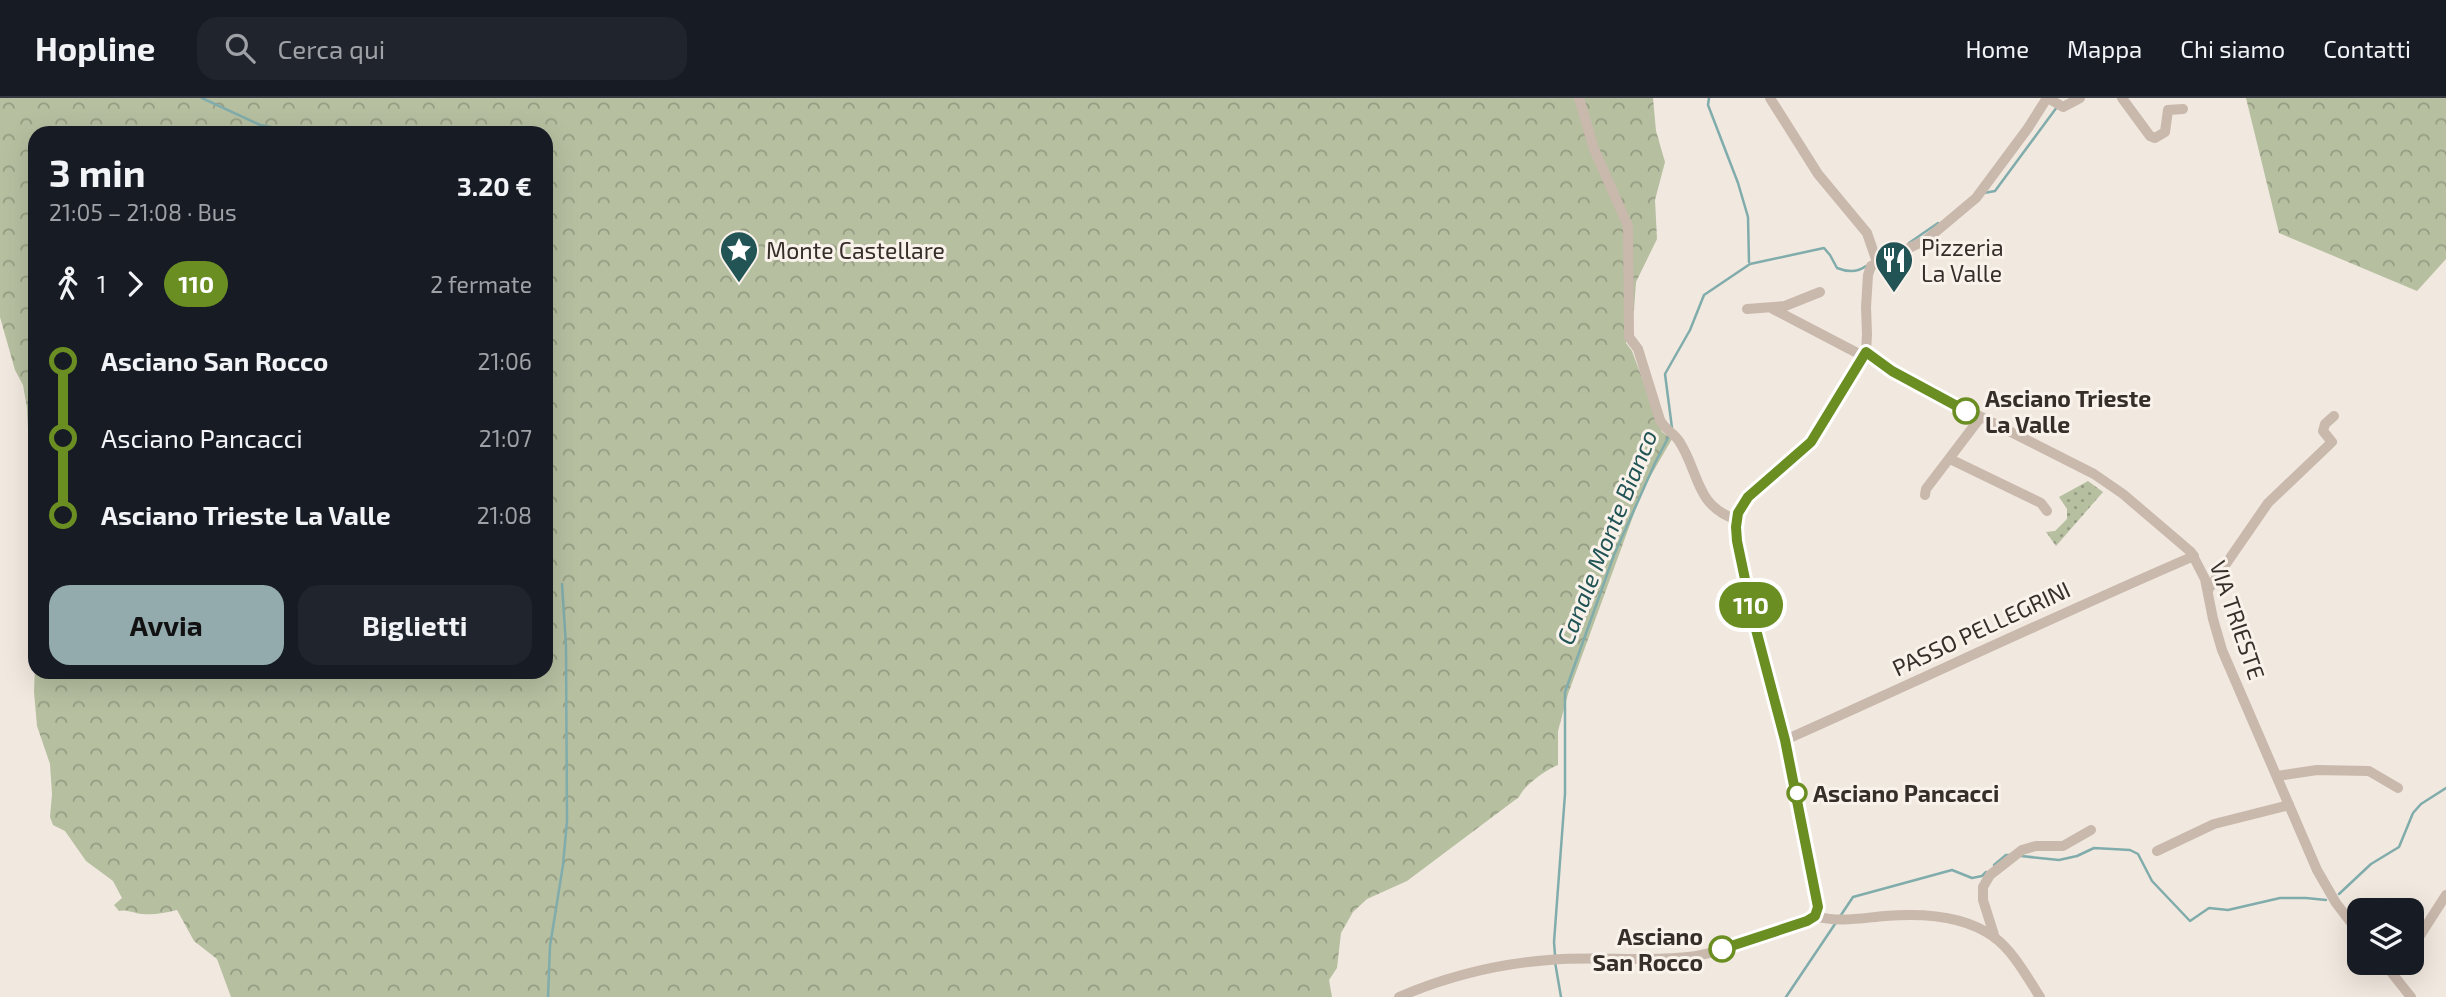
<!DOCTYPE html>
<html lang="it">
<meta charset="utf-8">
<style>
body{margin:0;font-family:"Exo 2",sans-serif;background:#20242c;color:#f1f3f6;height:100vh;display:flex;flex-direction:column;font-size:26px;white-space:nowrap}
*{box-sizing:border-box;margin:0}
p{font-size:23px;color:#9ea1a6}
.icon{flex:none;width:38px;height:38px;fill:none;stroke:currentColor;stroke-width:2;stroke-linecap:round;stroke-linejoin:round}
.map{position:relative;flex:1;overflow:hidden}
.panel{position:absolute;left:28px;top:28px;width:525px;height:553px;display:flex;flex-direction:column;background:#171b24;border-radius:21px;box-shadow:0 7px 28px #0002}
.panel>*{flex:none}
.badge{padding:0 14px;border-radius:23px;font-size:24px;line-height:46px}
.fabs{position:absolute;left:2347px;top:800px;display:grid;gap:14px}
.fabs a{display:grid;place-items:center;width:77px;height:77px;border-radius:14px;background:#171b24;box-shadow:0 7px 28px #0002;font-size:35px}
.map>.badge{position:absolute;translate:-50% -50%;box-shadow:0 0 0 4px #fff}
.legs{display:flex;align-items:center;gap:10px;height:77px;padding:0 21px;font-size:23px}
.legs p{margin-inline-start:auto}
.overview{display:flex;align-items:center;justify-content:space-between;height:119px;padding:0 21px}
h1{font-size:38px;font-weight:700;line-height:52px}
.button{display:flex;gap:14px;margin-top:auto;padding:14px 21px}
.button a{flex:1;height:80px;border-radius:21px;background:#94abae;color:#111;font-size:28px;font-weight:700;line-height:80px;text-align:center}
.button a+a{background:#20242c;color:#f1f3f6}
ul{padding:0 21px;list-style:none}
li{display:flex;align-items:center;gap:24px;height:77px;font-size:26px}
li i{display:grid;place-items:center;width:10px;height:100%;margin:0 9px;background:currentColor}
li i::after{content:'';width:18px;height:18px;margin:-9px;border:5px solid;border-radius:50%;background:#171b24}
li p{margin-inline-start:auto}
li:first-child i{background:linear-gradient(#0000 50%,currentColor 0)}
li:last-child i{background:linear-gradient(currentColor 50%,#0000 0)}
header{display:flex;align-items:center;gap:42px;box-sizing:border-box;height:98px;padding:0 35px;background:#171b24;border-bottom:2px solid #363941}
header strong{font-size:33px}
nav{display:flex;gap:38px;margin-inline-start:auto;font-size:24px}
.search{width:490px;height:63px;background:#20242c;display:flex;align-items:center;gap:18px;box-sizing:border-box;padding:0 24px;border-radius:21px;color:#9ea1a6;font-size:26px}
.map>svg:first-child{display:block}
.grass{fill:url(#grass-dots)}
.forest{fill:url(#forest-crowns)}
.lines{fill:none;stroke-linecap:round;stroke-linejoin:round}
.stream{stroke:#80acac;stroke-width:2.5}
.minor{stroke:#c9b8ac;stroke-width:10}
.line-1-casing{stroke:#fff;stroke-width:16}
.line-1{stroke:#6b8e23;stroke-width:10}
.stop-1-dot{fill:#fff;stroke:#6b8e23;stroke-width:3.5}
.labels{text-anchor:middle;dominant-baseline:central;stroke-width:6;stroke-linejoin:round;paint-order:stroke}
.poi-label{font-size:23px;fill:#372e2a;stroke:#f9f2eb;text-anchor:start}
.stop-label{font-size:23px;font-weight:bold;fill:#372e2a;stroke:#f9f2eb;text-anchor:start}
.street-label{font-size:23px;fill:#372e2a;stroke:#f9f2eb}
.water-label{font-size:24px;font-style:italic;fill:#225456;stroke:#f9f2eb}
</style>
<header>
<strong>Hopline</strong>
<div class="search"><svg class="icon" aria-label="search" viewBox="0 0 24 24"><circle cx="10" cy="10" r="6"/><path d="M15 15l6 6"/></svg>Cerca qui</div>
<nav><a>Home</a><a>Mappa</a><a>Chi siamo</a><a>Contatti</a></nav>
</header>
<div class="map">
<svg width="2446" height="899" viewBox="0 0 2446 899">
<defs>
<pattern id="grass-dots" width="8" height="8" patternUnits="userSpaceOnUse" patternTransform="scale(1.75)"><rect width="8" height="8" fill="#b6bfa0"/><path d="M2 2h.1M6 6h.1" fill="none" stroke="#959c83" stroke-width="1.8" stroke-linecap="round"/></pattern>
<pattern id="forest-crowns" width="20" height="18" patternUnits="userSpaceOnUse" patternTransform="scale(1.75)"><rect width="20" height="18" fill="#b6bfa0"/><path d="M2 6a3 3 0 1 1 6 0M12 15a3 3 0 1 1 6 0" fill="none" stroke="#959c83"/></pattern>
</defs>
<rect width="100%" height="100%" fill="#f1e8df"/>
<path class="grass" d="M2088,383L2103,394L2056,448L2046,434L2055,433L2067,421V411L2059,399Z"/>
<g class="forest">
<path d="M0,0H1653L1656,33L1665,64L1655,102L1657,141L1636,184L1634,212L1626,245L1632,253L1662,334L1672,341L1643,391L1568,596L1558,633V667C1547,671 1524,687 1519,699L1407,783L1367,801L1353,814L1341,835L1337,870L1329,882L1332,899H231L217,861L194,843L177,812C165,815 154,817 142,816C133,815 127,811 119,813L114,807L122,800L113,783L86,763L65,733L53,727L50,719L52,696L50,666L37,628L34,594L35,566V574H546V35H35V359L28,332L27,310L23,287L15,272L0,219Z"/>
<path d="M2246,0H2446V161L2417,193L2279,135Z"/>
</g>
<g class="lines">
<g class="stream">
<path d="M202,0L260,27L303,35"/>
<path d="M1709,0L1708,7L1738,85L1748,119L1749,164"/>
<path d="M1984,95L1995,93L2057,9"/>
<path d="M1909,145L1938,125"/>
<path d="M1880,158L1899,149"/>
<path d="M1672,330L1665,276L1690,232L1704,197L1750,166L1824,150L1830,157L1837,170C1847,174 1857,175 1866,168"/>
<path d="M2021,758L2059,762L2077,758L2094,750L2130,752L2138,756L2152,783L2190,823L2209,810L2228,812L2280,800H2306L2326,802"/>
<path d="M1994,767L2006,757H2011"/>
<path d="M2339,796L2371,766L2399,749L2413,715L2421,706L2446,690"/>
<path d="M1841,817L1853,799L1952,772L1972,780L1982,778L1986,774"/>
<path d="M1555,857L1554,844L1565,696V594L1614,457L1655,365L1670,336"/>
<path d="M1555,864L1561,899"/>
<path d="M548,899L550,848L563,767L567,723L566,548L562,486"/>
<path d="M1786,899L1835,826"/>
</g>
<g class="minor">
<path d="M1579,0L1594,51L1628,128L1629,239L1638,251L1660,322C1665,332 1673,334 1679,343C1700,375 1694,407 1737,422"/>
<path d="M1770,0L1818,76L1867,135L1877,164"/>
<path d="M2048,0L2063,9L2080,0"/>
<path d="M2122,0L2150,38L2155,40L2165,34L2168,12L2183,11"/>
<path d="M1747,211L1785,208L1820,194"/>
<path d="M1773,211L1863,258"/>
<path d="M1866,254L1878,265L1906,281L2094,376L2123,396L2191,454L2205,481L2213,521L2222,552L2317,772L2336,805L2359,835"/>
<path d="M1950,361L2041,405L2047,413"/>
<path d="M1925,397L1926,391L1980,320"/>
<path d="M2208,492L2268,405L2332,344L2323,333L2325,326L2334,318"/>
<path d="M1785,642C1922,581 2057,517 2194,458"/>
<path d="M2277,678L2317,672L2369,673L2398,690"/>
<path d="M2157,753L2214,726L2289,707"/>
<path d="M1815,818L1818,809L1785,642L1754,524L1737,443L1736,429L1738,415L1748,399L1811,344L1866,254L1867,236L1866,209L1868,177L1871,168L1926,142L1976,100L2028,30L2047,0"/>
<path d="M1815,818C1838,825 1862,820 1885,818C1921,815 1964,817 1994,839C2014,854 2027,879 2040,899"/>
<path d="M1995,840L1983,802V789L1990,777L2022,752L2036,748H2063L2091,732"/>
<path d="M2412,850L2446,797"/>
<path d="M2383,864L2411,899"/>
<path d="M1399,899C1448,878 1496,866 1549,862C1595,858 1643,864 1688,859C1715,856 1741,845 1766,837C1782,832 1802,828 1815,818"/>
</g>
</g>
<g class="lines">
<defs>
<path id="line-1" d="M1722,851L1807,823L1815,818L1818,809L1785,642L1754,524L1737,443L1736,429L1738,415L1748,399L1811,344L1866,254L1892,273L1966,313"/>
</defs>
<use href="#line-1" class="line-1-casing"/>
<use href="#line-1" class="line-1"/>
</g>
<defs>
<symbol id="sight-pin" viewBox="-11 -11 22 30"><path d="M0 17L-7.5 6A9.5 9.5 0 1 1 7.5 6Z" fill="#225456" stroke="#f9f2eb"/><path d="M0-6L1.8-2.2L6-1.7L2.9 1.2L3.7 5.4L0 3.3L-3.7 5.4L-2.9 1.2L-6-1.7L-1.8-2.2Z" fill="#fff"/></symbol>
<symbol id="restaurant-pin" viewBox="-11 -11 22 30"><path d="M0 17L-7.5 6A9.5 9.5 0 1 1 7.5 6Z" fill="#225456" stroke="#f9f2eb"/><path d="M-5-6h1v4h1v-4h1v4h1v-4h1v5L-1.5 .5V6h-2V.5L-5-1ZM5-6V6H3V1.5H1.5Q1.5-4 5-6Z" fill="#fff"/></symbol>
</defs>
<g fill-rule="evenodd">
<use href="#sight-pin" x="717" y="130" width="44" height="60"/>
<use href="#restaurant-pin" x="1872" y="140" width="44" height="60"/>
</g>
<g class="stop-1-dot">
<circle cx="1966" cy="313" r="12"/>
<circle cx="1797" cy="695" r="9"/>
<circle cx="1722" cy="851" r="12"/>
</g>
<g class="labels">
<g class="poi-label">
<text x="1921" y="149">Pizzeria<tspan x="1921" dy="26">La Valle</tspan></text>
<text x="766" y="152">Monte Castellare</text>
</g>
<g class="stop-label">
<text x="1985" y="300">Asciano Trieste<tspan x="1985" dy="26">La Valle</tspan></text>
<text x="1813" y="695">Asciano Pancacci</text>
<text x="1703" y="838" text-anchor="end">Asciano<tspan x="1703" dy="26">San Rocco</tspan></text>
</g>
<g class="street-label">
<text transform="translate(2238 522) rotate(71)">VIA TRIESTE</text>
<text transform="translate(1981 530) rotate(-25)">PASSO PELLEGRINI</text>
</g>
<g class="water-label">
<text transform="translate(1606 439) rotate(-68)">Canale Monte Bianco</text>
</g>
</g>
</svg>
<div class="fabs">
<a><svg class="icon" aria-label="layers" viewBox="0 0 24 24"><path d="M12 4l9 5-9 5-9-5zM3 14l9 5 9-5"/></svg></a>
</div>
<b class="badge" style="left:1751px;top:507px;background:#6b8e23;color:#fff">110</b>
<section class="panel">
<div class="overview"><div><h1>3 min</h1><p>21:05 – 21:08 · Bus</p></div><b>3.20 €</b></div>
<div class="legs"><svg class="icon" aria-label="walk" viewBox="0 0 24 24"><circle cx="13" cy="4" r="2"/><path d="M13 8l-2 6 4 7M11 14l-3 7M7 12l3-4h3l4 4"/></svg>1<svg class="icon" aria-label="forward" viewBox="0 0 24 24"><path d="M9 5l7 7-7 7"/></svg><b class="badge" style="background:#6b8e23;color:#fff">110</b><p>2 fermate</p></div>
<ul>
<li><i style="color:#6b8e23"></i><b>Asciano San Rocco</b><p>21:06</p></li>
<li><i style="color:#6b8e23"></i><span>Asciano Pancacci</span><p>21:07</p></li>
<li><i style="color:#6b8e23"></i><b>Asciano Trieste La Valle</b><p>21:08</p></li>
</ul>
<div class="button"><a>Avvia</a><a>Biglietti</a></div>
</section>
</div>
